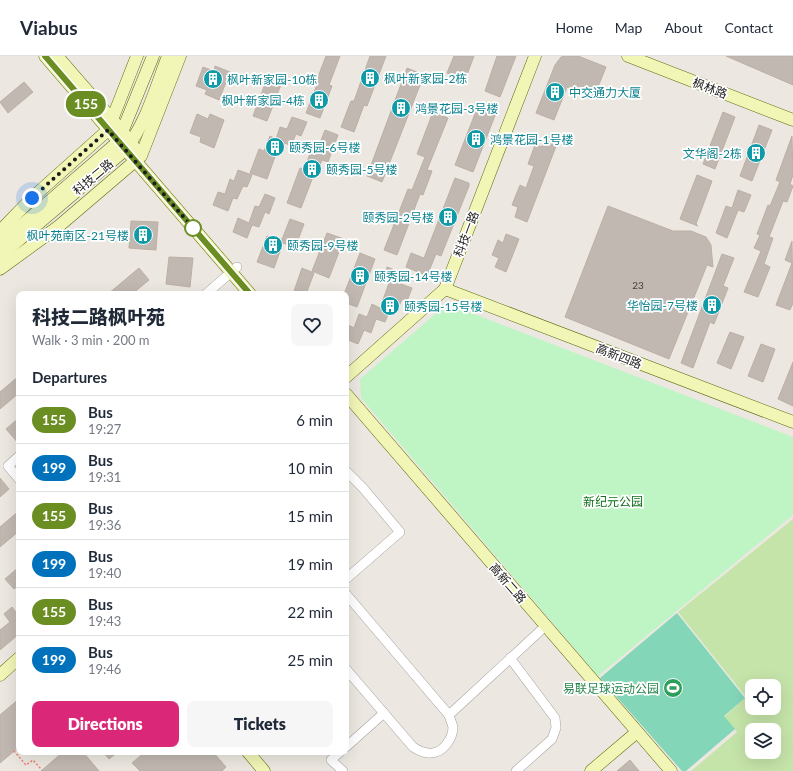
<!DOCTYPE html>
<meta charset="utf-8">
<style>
body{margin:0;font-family:Lato,"Noto Sans SC",sans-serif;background:#f6f6f7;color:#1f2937;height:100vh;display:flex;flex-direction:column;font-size:15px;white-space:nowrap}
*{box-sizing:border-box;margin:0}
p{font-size:13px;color:#747a83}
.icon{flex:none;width:22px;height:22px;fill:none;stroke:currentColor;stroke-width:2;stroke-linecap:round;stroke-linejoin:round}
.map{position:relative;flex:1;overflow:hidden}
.drawer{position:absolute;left:16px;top:235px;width:333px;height:464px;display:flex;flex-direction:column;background:#fff;border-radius:8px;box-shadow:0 4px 16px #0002}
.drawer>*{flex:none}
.badge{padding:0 8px;border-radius:13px;font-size:14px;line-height:26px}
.controls{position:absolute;left:745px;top:623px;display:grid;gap:8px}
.controls a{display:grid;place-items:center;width:36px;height:36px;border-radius:8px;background:#fff;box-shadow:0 4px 16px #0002;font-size:20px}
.you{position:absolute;width:20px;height:20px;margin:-10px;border:3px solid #fff;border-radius:50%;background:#1a73e8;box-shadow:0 0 0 6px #1a73e833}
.map>.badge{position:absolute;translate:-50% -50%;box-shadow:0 0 0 2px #fff}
h2{padding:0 16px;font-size:15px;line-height:36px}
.round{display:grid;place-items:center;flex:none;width:42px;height:42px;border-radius:8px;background:#f6f6f7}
.summary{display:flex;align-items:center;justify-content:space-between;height:68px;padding:0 16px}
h1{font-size:19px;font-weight:800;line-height:30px}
.primary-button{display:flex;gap:8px;margin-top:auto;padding:8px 16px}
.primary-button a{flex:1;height:46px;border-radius:8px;background:#db2777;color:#fff;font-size:16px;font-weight:800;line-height:46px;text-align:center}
.primary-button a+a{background:#f6f6f7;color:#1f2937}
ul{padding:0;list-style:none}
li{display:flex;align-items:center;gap:12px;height:48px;padding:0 16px;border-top:1px solid #e0e1e3}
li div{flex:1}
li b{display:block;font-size:15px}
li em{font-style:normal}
li .badge{min-width:44px;font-weight:700;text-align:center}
header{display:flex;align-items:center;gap:24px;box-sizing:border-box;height:56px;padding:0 20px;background:#fff;border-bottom:1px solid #e0e1e3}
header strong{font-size:19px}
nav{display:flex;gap:22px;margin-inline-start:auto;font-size:14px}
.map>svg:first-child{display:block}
.grass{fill:#c5e4a9;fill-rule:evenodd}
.park{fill:#bff5c4}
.pitch{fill:#83d7b8}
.building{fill:#c0b8b1;stroke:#bdafa4}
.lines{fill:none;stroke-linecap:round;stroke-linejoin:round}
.street-casing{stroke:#a2a2a2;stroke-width:10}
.secondary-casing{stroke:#5d690b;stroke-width:13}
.path{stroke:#f17d6d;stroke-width:1.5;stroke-dasharray:2 2;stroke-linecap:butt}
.street{stroke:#fff;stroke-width:9}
.secondary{stroke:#f1f5b6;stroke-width:12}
.line-casing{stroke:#fff;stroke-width:9}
.line{stroke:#6b8e23;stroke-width:6}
.walk{stroke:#1b1b1b;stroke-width:4;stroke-dasharray:0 7.2}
.stop-dot{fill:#fff;stroke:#6b8e23;stroke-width:2}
.labels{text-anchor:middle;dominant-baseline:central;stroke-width:3.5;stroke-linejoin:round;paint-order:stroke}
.number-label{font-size:10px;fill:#444240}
.culture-label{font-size:12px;fill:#0d838f;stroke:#fff;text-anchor:start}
.street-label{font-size:12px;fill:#1b1b1b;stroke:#fff}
.park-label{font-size:12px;fill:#11711b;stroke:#fff}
.leisure-label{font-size:12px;fill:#27864d;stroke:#fff;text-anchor:end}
</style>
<header>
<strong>Viabus</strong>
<nav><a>Home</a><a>Map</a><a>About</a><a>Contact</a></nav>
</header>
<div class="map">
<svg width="793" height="715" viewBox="0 0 793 715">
<rect width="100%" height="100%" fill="#ece8e1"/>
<path class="grass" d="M793,463V715H691L737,676L724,661L746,641L678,556ZM752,630H774V652H752ZM752,674H774V696H752Z"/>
<path class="park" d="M456,251L793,381V459L598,620L361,342L360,323L441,253Z"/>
<path class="pitch" d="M677,557L745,642L724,660L735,673L686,715H682L600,622Z"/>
<g class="building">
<path d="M326,0H340L329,29L332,30L320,62L306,57L318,26H316Z"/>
<path d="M370,0H386L367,50L364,49L354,76L341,71L351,45H354Z"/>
<path d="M454,0H474L465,24L447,17Z"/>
<path d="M497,0H516L500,41L485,35Z"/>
<path d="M566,0H578L606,11L594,41L567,31L554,64L536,57L555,9L561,1Z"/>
<path d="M726,0H793V29Z"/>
<path d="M215,10L230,16L219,44L205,38L207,34L196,30L203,11L214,15Z"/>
<path d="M407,12L424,19L382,126L367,120Z"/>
<path d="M268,20L282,26L267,65L253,60Z"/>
<path d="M24,26L33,36L8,57L0,46Z"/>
<path d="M478,50L496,57L473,116L455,109Z"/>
<path d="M433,56L448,62L427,114L432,115L423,139L420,138L397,199L384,194L408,133L412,134L425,101L417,98Z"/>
<path d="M723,56L735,61L715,113L703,108Z"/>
<path d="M197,58L208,63L210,58L224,64L214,92L200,86L201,81L190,77Z"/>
<path d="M292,61L307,66L301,80L296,78L291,90L285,87L280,99L276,98L267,123L250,117L259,93L264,95L270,80L276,83L280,71L287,73Z"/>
<path d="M759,69L772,74L752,125L740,120Z"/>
<path d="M325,74L338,79L328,106L322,104L316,119L314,118L301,152L287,147L300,112L304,113L310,98L315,100Z"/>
<path d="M546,80L558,85L527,166L515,161L518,151L512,149L520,129L526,132L534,110L528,108L535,89L542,91Z"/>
<path d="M792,80L793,119L790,128L793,130L787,146L783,145L769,181L773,182L764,208L770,211L758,241L744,236L761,195L754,192L760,179L757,178L768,149L770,150L780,126L776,124Z"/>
<path d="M238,114L252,119L247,131L243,130L237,143L233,142L228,155L213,149L218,136L225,138L230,123L234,125Z"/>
<path d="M697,119L712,125L696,168L698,170L680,163Z"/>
<path d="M455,122L469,127V130L441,200L436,198L427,220L406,211L411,197L424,202Z"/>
<path d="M738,134L751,139L744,156L738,154L727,182L716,177L726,150L732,152Z"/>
<path d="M265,138L275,142L269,158L265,156L259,171L252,169L247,182L233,176L238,162L249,167L255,150L259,151Z"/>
<path d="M608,150L673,175H691L706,181L711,189L713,211L707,209L669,303L565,261Z"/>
<path d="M290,163L304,168L295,192L283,187L274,212L257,206L267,180L281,186Z"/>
<path d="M131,165L158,166L156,194L129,192Z"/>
<path d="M327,177L344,183L329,222L312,215Z"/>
<path d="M506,178L519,183L506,216L495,211L499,202L492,199L498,184L503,187Z"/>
<path d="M792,185L793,247L790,254L776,249L792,207L785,204Z"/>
<path d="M360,197L375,203L357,251L346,247V238H344Z"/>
<path d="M722,198L734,202L723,230L728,232L714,268L710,266L693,312L681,307Z"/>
<path d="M169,201L193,202L190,231L166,228Z"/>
<path d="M387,211L402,217L398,227L412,232L407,245L402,243L397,255L390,253L385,266L376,263L371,277L364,274L358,288L346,283V276L348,269L354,272L359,258L367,261L372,248L380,252L389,227L382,224Z"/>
<path d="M139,212L149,224L132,238H108Z"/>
<path d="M302,212L314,217L306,238H293Z"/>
<path d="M730,276L744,281L731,313L717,307Z"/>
<path d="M761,288L775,293L763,326L748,320Z"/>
<path d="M793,306V350L778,343Z"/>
<path d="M19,320V337L0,353V336Z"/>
<path d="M19,362V388L6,373Z"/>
<path d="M0,422L9,433L0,441Z"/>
<path d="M19,455V475L0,491V471Z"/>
<path d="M19,511V529L14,533L5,523Z"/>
<path d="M12,551L19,560V578L0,594V574L10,566L4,558Z"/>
<path d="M19,643V691L0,707V659Z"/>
<path d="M63,696H83L99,715H41Z"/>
<path d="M103,696H118L109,703Z"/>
<path d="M145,696H213L226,711L222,715H140L132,707Z"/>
<path d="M630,704L639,715H617Z"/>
</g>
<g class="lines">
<defs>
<g id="street">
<path d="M206,238L237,211"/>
<path d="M19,400L8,410L19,423"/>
<path d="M346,415L363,432L400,476L346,523"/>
<path d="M346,538L449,659C450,663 452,667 453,671C453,677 450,684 446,689C437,700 425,699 413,691L346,613"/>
<path d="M510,602L555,662L556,672L552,683L516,715"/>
<path d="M449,659L540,575"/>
<path d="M346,691L384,657"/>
<path d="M340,696L331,704L343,715"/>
</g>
<g id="secondary">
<path d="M45,0L250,238"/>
<path d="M57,0L123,76L139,98"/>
<path d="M628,0L793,64"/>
<path d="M0,175L32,142L108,74L137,0"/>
<path d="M0,188L118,86L153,0"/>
<path d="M0,200L125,94C146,68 156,31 168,0"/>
<path d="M0,213L59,170L141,100L180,0"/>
<path d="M445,233L793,366"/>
<path d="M346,321L445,233L535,0"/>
<path d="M346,338L671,715"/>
<path d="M0,619L19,602"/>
<path d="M248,696L264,715"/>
<path d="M591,715L637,676"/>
</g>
</defs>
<use href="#street" class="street-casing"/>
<use href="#secondary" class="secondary-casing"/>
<path class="path" d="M14,695L26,709L33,704L42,714"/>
<use href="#street" class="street"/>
<use href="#secondary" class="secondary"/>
</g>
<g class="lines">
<defs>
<path id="line" d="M45,0L250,238"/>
</defs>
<use href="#line" class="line-casing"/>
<use href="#line" class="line"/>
<path class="walk" d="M32,142L108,74L194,173L193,172"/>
</g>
<defs>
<symbol id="building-disc" viewBox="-11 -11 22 22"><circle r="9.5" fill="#0f9aa8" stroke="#fff"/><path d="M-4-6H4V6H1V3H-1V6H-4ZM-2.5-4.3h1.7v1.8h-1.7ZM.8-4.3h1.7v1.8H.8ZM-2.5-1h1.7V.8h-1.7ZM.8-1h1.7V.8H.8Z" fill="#fff"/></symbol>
<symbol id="stadium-disc" viewBox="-11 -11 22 22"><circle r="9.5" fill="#2e9e5b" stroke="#fff"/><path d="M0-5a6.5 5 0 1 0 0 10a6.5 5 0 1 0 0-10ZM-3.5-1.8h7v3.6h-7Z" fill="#fff"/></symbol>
</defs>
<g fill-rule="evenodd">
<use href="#building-disc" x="359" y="11" width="22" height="22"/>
<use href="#building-disc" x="202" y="12" width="22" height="22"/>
<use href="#building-disc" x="544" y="25" width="22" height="22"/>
<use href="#building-disc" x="308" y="33" width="22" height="22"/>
<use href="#building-disc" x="390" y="41" width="22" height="22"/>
<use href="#building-disc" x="465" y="72" width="22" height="22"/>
<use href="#building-disc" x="264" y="80" width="22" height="22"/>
<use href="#building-disc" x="745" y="86" width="22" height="22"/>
<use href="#building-disc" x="301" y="102" width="22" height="22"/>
<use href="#building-disc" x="437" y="150" width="22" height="22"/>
<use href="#building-disc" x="132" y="168" width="22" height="22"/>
<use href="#building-disc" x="262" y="178" width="22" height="22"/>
<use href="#building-disc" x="349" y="209" width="22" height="22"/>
<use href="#building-disc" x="701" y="238" width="22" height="22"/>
<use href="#building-disc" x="379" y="239" width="22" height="22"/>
<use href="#stadium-disc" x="662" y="621" width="22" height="22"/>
</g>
<circle class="stop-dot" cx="193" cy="172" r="8"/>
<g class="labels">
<g class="number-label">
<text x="638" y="229">23</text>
</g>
<g class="culture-label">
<text x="384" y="22">枫叶新家园-2栋</text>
<text x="227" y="23">枫叶新家园-10栋</text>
<text x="569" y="36">中交通力大厦</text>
<text x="305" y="44" text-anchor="end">枫叶新家园-4栋</text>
<text x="415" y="52">鸿景花园-3号楼</text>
<text x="490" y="83">鸿景花园-1号楼</text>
<text x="289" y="91">颐秀园-6号楼</text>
<text x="742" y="97" text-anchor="end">文华阁-2栋</text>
<text x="326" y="113">颐秀园-5号楼</text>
<text x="434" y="161" text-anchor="end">颐秀园-2号楼</text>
<text x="129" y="179" text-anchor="end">枫叶苑南区-21号楼</text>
<text x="287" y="189">颐秀园-9号楼</text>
<text x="374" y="220">颐秀园-14号楼</text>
<text x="698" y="249" text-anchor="end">华怡园-7号楼</text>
<text x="404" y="250">颐秀园-15号楼</text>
</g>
<g class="street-label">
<text transform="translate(710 32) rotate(21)">枫林路</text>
<text transform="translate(93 121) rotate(-40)">科技二路</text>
<text transform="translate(466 178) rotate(-69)">科技一路</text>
<text transform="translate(619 300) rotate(21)">高新四路</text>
<text transform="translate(508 527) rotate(49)">高新二路</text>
</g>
<g class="park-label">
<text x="613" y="445">新纪元公园</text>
</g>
<g class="leisure-label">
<text x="659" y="632">易联足球运动公园</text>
</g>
</g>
</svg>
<div class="controls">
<a><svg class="icon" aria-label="locate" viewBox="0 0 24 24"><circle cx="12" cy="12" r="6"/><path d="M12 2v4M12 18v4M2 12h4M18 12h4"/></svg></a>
<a><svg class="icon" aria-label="layers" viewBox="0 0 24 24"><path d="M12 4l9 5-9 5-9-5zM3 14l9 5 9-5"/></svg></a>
</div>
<div class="you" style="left:32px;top:142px"></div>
<b class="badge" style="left:86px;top:48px;background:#6b8e23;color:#fff">155</b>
<section class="drawer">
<div class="summary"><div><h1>科技二路枫叶苑</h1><p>Walk · 3 min · 200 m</p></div><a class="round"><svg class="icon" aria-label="heart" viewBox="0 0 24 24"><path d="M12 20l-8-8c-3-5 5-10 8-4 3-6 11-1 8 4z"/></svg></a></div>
<h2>Departures</h2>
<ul>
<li><span class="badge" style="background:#6b8e23;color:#fff">155</span><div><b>Bus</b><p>19:27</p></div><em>6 min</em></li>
<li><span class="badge" style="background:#0072bc;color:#fff">199</span><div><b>Bus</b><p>19:31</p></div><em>10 min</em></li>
<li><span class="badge" style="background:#6b8e23;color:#fff">155</span><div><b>Bus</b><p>19:36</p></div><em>15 min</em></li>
<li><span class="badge" style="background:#0072bc;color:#fff">199</span><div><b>Bus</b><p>19:40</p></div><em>19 min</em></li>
<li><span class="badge" style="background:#6b8e23;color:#fff">155</span><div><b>Bus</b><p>19:43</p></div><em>22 min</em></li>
<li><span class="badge" style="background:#0072bc;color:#fff">199</span><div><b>Bus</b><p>19:46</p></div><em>25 min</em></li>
</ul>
<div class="primary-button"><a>Directions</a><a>Tickets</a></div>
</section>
</div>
